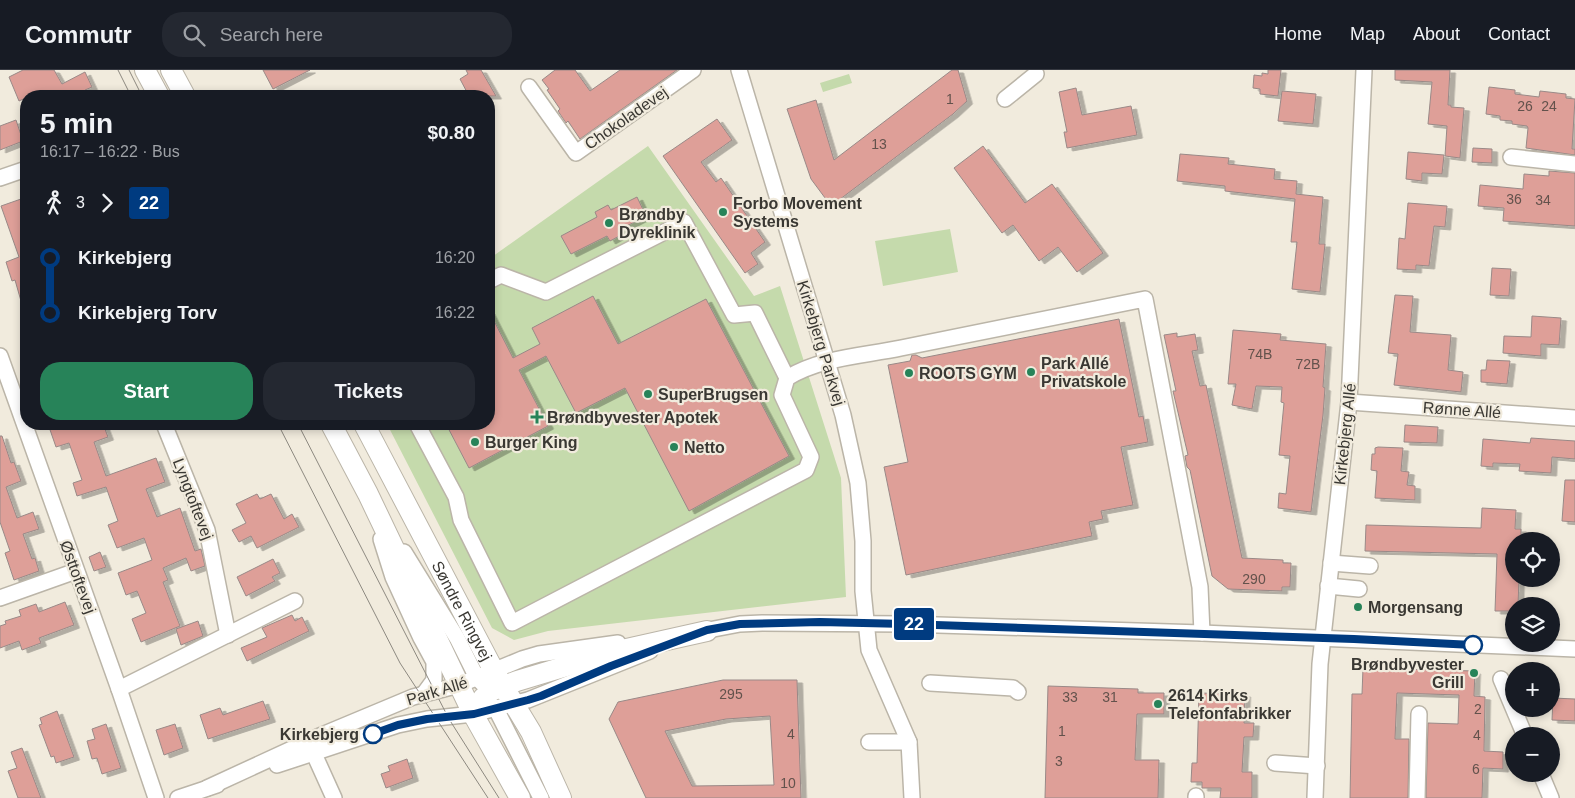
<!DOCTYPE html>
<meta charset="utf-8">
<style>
body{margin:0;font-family:Helvetica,sans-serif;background:#242831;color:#f1f3f6;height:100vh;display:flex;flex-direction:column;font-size:19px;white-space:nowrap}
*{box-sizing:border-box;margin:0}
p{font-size:16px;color:#9ea1a6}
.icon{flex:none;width:28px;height:28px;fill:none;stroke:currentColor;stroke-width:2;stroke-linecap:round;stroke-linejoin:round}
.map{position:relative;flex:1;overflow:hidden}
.side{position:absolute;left:20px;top:20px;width:475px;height:340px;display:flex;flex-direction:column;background:#171b24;border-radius:20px;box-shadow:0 2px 8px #0003}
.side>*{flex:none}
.badge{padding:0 10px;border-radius:4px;font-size:18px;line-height:32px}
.tools{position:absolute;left:1505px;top:462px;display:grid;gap:10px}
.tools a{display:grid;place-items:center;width:55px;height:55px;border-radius:50%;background:#171b24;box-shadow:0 2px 8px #0003;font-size:25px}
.map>.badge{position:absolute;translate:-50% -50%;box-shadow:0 0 0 2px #fff}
.legs{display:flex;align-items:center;gap:8px;height:55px;padding:0 20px;font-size:16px}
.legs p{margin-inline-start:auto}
.head{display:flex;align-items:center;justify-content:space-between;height:85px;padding:0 20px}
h1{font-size:28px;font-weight:600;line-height:38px}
.cta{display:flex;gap:10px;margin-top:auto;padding:10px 20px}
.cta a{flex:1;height:58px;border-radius:20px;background:#278359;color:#fff;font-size:20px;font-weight:600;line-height:58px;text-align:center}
.cta a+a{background:#242831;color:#f1f3f6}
ul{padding:0 20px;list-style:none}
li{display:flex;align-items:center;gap:18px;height:55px;font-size:19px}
li i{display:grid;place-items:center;width:8px;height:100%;margin:0 6px;background:currentColor}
li i::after{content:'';width:12px;height:12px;margin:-6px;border:4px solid;border-radius:50%;background:#171b24}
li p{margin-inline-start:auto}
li:first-child i{background:linear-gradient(#0000 50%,currentColor 0)}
li:last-child i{background:linear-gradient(currentColor 50%,#0000 0)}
header{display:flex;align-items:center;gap:30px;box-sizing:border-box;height:70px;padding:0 25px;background:#171b24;border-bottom:1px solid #363941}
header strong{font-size:24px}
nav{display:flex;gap:28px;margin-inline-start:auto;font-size:18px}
.search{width:350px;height:45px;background:#242831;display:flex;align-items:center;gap:12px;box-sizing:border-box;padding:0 18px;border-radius:20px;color:#9ea1a6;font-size:19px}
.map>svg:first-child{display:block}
.green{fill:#c5daac}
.building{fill:#de9f98;stroke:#998987;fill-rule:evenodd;filter:url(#shadow)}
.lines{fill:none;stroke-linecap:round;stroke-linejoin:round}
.minor-casing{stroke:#bbb5a8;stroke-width:18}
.major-casing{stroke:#bbb5a8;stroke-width:22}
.minor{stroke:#fff;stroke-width:15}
.major{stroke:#fff;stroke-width:20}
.tram{stroke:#8d8980;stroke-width:1}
.line-1-casing{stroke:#fff;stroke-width:11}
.line-1{stroke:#003b80;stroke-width:8}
.poi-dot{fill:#278359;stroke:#f1ebdd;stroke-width:2}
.stop-1-dot{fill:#fff;stroke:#003b80;stroke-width:2.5}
.labels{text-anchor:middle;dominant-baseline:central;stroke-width:4.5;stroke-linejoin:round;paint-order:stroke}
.number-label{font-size:14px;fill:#63524c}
.street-label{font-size:16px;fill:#3a3833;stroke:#f1ebdd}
.poi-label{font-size:16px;font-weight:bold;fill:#3a3833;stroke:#f1ebdd;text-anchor:start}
.stop-label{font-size:16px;font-weight:bold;fill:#3a3833;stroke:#f1ebdd;text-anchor:end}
</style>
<header>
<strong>Commutr</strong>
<div class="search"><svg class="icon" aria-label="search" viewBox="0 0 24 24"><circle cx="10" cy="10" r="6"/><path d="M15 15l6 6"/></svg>Search here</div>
<nav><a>Home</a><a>Map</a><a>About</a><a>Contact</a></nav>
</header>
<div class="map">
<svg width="1575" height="728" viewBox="0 0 1575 728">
<defs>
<filter id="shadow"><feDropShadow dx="5.5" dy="3" stdDeviation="0" flood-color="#0004"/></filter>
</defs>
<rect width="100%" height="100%" fill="#f1ebdd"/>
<g class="green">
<path d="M849,4L852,13L823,22L820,13Z"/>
<path d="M648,76L754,226L780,216L841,408L846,527L548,561L514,570L492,558L387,354H489V189Z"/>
<path d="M950,159L958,202L883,216L875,171Z"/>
</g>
<g class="building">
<path d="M23,0H54L62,14L85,2L92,17L85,20L88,26H26V28L19,31L9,7Z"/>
<path d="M263,0H310L273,19Z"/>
<path d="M466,0H481L496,26H469L460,9L468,4Z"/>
<path d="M555,0H575L590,21L620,0H677L580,69L568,51L566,53L558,41L560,39L547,20L549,19L542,10Z"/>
<path d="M952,0H958L967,31L953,44L831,136L811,109L787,39L816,30L834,90Z"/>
<path d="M1268,0H1281L1278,26L1260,24V19L1253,18L1254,5L1262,6V3L1268,4Z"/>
<path d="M1395,0H1450L1448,35H1451V37L1464,38L1460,88L1445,86L1447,56L1428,54L1432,12L1395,10Z"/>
<path d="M1489,17L1515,20V24L1539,27L1540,21L1566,24V28L1575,29L1572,79H1575V85L1526,78L1528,58L1527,56L1512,54V51L1500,50V46L1486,44Z"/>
<path d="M1076,18L1082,45L1131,36L1137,65L1067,78L1064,62H1067L1059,22Z"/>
<path d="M1282,21L1316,24L1313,54L1278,51Z"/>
<path d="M717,49L732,70L701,92L716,112L721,108L765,172L751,183L758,194L745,203L663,86Z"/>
<path d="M16,50L23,71L0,80V56Z"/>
<path d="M983,76L1025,133L1052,114L1103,183L1077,202L1058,177L1039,191L1013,155L1002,163L954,98Z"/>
<path d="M1473,78L1492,79V93L1472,92Z"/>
<path d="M1408,82L1444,85L1442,104L1422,103V111L1406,109Z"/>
<path d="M1180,84L1229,88L1228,94L1275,99L1274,109L1297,111L1296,124L1323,127L1319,174H1325L1320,222L1292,219L1297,172H1291L1295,129L1225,121V116L1177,111Z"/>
<path d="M1549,101L1575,103V156L1503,151L1504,138L1478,136L1480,115L1523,119L1524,104L1549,106Z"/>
<path d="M637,127L646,146L621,159L623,164L610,171L607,166L571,184L561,166L597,147L595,142L608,135L611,140Z"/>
<path d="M21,129L26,145V238H23L15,210L12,211L6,192L19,187L1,136Z"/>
<path d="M1408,133L1447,136L1445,157L1434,156L1429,196L1416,195V200L1397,199L1399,168L1405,169Z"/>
<path d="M1492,198L1511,199L1509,226L1490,225Z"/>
<path d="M1395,225L1413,226L1410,262L1451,265L1448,300L1463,302L1461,322L1394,315L1398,284L1388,283Z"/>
<path d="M593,226L618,274L706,229L789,386L689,441L625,318L576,343L546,286L519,300L548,356L469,398L446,354H489V241L513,288L540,274L532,258Z"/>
<path d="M1532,246L1561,248L1559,275L1541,274V286L1503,283L1504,266L1531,267Z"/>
<path d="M1119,249L1139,347L1143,346L1148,372L1121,377L1133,435L1101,441L1103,449L1089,452L1092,466L906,505L884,397L908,392L888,295L910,291L912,285H916L922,288Z"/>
<path d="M1233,260L1281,264L1280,270L1326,274L1323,317L1325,318L1323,345L1311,442L1278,438L1279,423L1286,424L1290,386L1279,385L1284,333L1281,332L1282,317L1256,316L1252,339L1232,335L1236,314H1228Z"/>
<path d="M1177,263V267L1195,264L1198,280L1192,281L1200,316L1206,315L1242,488L1283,490V493H1291L1290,517H1282V521L1228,519L1212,506L1190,400L1187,397L1185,386L1188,385L1173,321H1176L1164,265Z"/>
<path d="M1487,290L1510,291L1507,314L1481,312V300H1486Z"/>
<path d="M48,354H103L108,367L94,372L106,406L156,388L165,412L146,419L157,447L180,438L195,481L201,479L205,496L191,501L186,488L163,498L168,510L163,512L180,556L141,572L132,549L146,543L137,521L126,525L118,503L152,490L144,468L117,478L108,455L118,451L106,417L77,426L73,413L82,410L69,373L56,377Z"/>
<path d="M1405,355L1438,357L1437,373L1404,372Z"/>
<path d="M0,366H2L11,393L14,392L21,411L6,417L17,448L33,442L39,459L23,464L32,489L35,488L39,501L14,510L5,483L10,481L0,452Z"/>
<path d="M1531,368L1575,371V389L1552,387L1551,403L1519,401L1520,394L1493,393V397L1481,396L1483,369L1530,373Z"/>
<path d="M1378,377L1403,378L1401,401L1409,402L1407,415L1415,416V430L1375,428L1377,401L1371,400L1372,384H1375V378Z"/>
<path d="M1565,410H1575V452L1562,451Z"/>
<path d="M257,424L260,429L271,424L284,449L292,444L299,457L257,478L251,466L239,472L232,460L246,453L236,434Z"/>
<path d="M1482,438L1516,440L1515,459H1521V471H1514V509H1519L1518,536H1514V541H1495L1497,484L1365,481L1366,455L1481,458Z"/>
<path d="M100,482L106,497L94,501L89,487Z"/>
<path d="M273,489L280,503L272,507L275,511L246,526L237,507Z"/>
<path d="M65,532L74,555L39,568L41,573L22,580L19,571L0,578V556L6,554L5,551L21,546L19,540L36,534L39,542Z"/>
<path d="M292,545L295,551L302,547L309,561L247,591L241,578L267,567L262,558Z"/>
<path d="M198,551L203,566L181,575L176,559Z"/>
<path d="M1363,598L1475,601L1474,626L1485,627L1484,681L1503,682V699L1483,698L1482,728H1426L1428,653L1458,654L1459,625L1397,623L1395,669H1409L1408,728H1350L1352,624H1362Z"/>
<path d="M723,610H797L801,728H646L609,649L618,632ZM770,646L774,715L692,716L665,661L726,649Z"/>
<path d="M1048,616L1138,619V623H1164V644H1137L1135,690H1159L1158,728H1045Z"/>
<path d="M1199,623L1245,624L1244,653H1254L1253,667H1244L1242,702H1252V728H1220L1221,718H1202V712H1191L1192,693H1197Z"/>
<path d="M1553,628L1575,629V651L1552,650Z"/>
<path d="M263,631L270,649L208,669L200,645L220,638L223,645Z"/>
<path d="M57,641L74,687L56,693L54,686L51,687L39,655L42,654L40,648Z"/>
<path d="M106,654L121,698L102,704L97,688L92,689L87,671L95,669L92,659Z"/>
<path d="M175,654L183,678L164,685L156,660Z"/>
<path d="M22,678L41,728H18L8,701L17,698L11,682Z"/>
<path d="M407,689L413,708L386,718L381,704L390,701L388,696Z"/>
</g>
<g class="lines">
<defs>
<g id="minor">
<path d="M739,0L843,345L858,413L863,471V521L869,580L909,672L912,728"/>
<path d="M529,17L576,83L693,0"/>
<path d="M1005,29L1036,4"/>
<path d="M1511,87L1575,94"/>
<path d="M0,108L26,99"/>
<path d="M489,211L501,205L546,222L684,152L734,245L755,243L787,308"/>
<path d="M0,286L119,619L156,728"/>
<path d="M1349,332L1575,348"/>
<path d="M164,354L207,460L228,565"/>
<path d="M417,354L456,427L461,450L512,553L806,400L811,387L782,325L787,308C822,287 863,286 901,278C983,262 1064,245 1145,229L1200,517L1202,563"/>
<path d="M381,469L393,507L421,568L434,592V610L423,625"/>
<path d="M404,482L457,568L477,608L483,614"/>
<path d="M1331,493L1370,496"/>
<path d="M1328,516L1359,519"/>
<path d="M0,528L76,501"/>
<path d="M698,562L740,554L762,553L906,554L1202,563L1575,579"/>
<path d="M1501,609L1525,666"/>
<path d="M930,613L1013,618L1018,622"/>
<path d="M119,619L295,531"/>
<path d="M488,632L496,639L541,728"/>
<path d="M869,672H909"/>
<path d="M310,675L334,728"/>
<path d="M1275,693L1317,696"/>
<path d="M277,695L398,655L427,649L473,644L528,630L650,581"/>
<path d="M1541,704L1551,728"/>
<path d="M207,718L322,665L413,627L459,615L522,589L539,584L618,573"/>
<path d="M178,728L217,715"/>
<path d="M1196,728V726"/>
<path d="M1315,728L1320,594L1349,332L1364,0"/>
<path d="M1417,728L1419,644"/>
</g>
<g id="major">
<path d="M145,0L159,26"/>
<path d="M171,0L185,26"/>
<path d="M331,354L368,424L473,644L520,728"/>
<path id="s1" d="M364,354L494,601L531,662L561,728"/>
<path d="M473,644L483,628L491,621L517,611L613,582L707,561"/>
</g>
</defs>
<use href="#minor" class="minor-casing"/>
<use href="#major" class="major-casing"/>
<use href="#minor" class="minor"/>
<use href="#major" class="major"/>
<g class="tram">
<path d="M118,0L131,26"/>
<path d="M129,0L142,26"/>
<path d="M278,354L400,593L488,728"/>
<path d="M298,354L449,649L499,728"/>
</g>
</g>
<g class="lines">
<defs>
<path id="line-1" d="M373,664L398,655L427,649L474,644L528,630L541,626L611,596L707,560L740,554L820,552L906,554L1354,569L1473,575"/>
</defs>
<use href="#line-1" class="line-1-casing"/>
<use href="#line-1" class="line-1"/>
</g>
<g class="poi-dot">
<circle cx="723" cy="142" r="5"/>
<circle cx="609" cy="153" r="5"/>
<circle cx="1031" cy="302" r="5"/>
<circle cx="909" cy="303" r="5"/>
<circle cx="648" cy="324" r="5"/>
<path d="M534.5 339.5h5v5h5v5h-5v5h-5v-5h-5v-5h5z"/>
<circle cx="475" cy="372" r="5"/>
<circle cx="674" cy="377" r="5"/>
<circle cx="1358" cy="537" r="5"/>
<circle cx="1474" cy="603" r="5"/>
<circle cx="1158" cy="634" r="5"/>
</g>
<g class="stop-1-dot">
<circle cx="1473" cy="575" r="9"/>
<circle cx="373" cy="664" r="9"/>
</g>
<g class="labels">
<g class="number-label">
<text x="950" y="29">1</text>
<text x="1525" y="36">26</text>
<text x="1549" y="36">24</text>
<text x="879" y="74">13</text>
<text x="1514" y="129">36</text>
<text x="1543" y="130">34</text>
<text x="1260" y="284">74B</text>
<text x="1308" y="294">72B</text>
<text x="1254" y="509">290</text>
<text x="731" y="624">295</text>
<text x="1070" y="627">33</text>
<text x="1110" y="627">31</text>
<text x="1478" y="639">2</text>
<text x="1062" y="661">1</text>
<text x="791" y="664">4</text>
<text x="1477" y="665">4</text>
<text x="1059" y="691">3</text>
<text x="1476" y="699">6</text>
<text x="788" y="713">10</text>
</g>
<g class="street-label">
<text transform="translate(626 48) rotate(-35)">Chokoladevej</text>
<text transform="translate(821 273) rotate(73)">Kirkebjerg Parkvej</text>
<text transform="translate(1462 340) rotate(4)">Rønne Allé</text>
<text transform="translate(1345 364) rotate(-84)">Kirkebjerg Allé</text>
<text transform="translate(193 429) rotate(69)">Lyngtoftevej</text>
<text transform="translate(78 507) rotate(70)">Østtoftevej</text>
<text stroke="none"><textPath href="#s1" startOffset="211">Søndre Ringvej</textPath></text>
<text transform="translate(437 621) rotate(-17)">Park Allé</text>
</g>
<g class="poi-label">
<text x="733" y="133">Forbo Movement<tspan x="733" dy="18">Systems</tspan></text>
<text x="619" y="144">Brøndby<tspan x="619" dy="18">Dyreklinik</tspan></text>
<text x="1041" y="293">Park Allé<tspan x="1041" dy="18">Privatskole</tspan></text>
<text x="919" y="303">ROOTS GYM</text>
<text x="658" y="324">SuperBrugsen</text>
<text x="547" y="347">Brøndbyvester Apotek</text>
<text x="485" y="372">Burger King</text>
<text x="684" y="377">Netto</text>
<text x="1368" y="537">Morgensang</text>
<text x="1464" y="594" text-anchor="end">Brøndbyvester<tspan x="1464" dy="18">Grill</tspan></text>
<text x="1168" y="625">2614 Kirks<tspan x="1168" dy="18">Telefonfabrikker</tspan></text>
</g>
<g class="stop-label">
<text x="359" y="664">Kirkebjerg</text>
</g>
</g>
</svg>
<div class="tools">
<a><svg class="icon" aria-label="locate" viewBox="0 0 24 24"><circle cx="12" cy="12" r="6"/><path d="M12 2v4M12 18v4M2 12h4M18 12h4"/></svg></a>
<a><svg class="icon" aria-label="layers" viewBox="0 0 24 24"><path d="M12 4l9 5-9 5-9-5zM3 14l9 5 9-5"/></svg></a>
<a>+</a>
<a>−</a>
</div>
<b class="badge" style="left:914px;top:554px;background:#003b80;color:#fff">22</b>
<section class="side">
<div class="head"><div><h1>5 min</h1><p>16:17 – 16:22 · Bus</p></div><b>$0.80</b></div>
<div class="legs"><svg class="icon" aria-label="walk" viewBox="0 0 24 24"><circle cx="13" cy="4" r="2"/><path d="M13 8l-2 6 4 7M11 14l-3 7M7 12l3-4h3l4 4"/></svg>3<svg class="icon" aria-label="forward" viewBox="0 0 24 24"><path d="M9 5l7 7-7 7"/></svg><b class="badge" style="background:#003b80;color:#fff">22</b></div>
<ul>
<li><i style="color:#003b80"></i><b>Kirkebjerg</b><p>16:20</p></li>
<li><i style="color:#003b80"></i><b>Kirkebjerg Torv</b><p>16:22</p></li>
</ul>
<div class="cta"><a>Start</a><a>Tickets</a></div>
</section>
</div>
